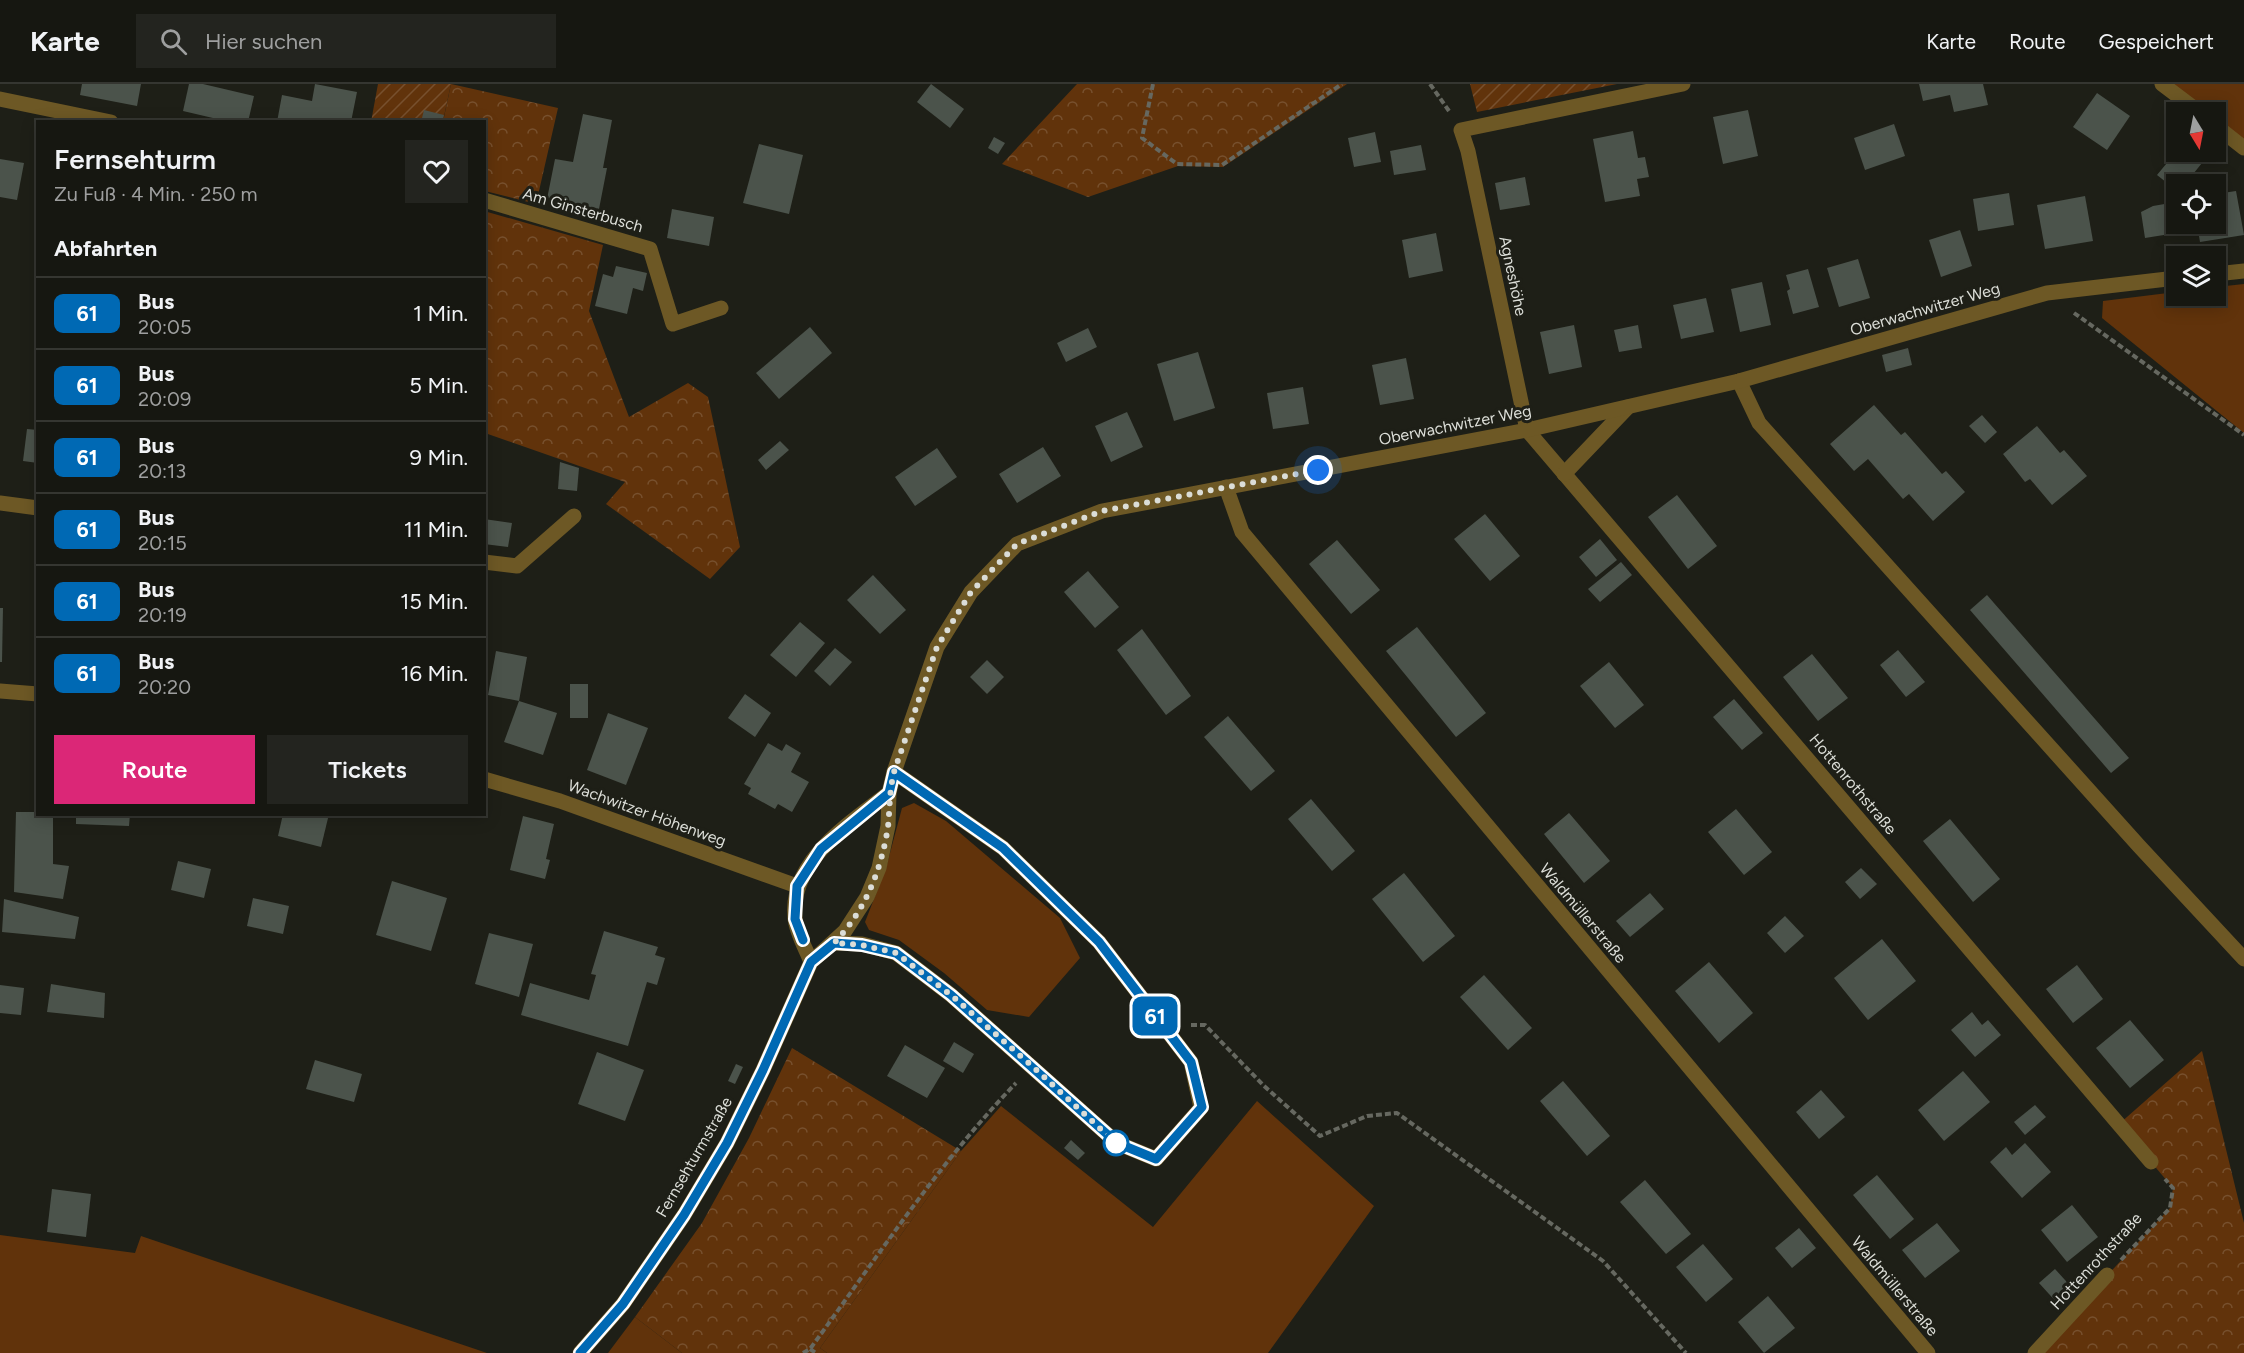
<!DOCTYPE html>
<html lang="de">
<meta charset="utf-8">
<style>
body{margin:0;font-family:Figtree,sans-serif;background:#23241f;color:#f1f3f6;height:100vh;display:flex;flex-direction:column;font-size:22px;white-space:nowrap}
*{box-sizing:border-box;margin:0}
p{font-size:20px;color:#9e9f9f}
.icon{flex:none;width:33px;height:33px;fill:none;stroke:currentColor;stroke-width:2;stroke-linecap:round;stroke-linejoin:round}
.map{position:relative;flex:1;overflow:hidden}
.side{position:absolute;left:36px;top:36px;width:450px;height:696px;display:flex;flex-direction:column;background:#161711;border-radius:0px;box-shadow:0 3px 15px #0003,0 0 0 2px #353631}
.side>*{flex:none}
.badge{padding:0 12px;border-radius:9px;font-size:21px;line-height:39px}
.needle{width:39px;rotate:170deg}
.fabs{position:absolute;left:2166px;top:18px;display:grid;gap:12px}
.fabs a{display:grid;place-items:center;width:60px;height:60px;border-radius:0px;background:#161711;box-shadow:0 3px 15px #0003,0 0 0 2px #353631;font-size:30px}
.you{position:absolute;width:30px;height:30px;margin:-15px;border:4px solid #fff;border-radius:50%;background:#1a73e8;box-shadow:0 0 0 9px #1a73e833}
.map>.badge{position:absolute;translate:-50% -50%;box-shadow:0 0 0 3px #fff}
h2{padding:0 18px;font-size:22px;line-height:54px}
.round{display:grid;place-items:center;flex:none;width:63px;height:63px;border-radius:0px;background:#23241f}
.headline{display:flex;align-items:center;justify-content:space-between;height:102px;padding:0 18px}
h1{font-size:28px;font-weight:600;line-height:45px}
.button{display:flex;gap:12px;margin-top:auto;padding:12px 18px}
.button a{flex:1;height:69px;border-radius:0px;background:#db2777;color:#fff;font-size:24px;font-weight:600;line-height:69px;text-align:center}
.button a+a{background:#23241f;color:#f1f3f6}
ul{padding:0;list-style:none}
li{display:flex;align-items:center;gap:18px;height:72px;padding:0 18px;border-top:2px solid #353631}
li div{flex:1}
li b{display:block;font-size:22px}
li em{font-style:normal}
li .badge{min-width:66px;font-weight:700;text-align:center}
header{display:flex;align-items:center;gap:36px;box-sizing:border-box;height:84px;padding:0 30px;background:#161711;border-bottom:2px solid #353631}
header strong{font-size:28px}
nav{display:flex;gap:33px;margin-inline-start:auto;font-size:21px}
.search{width:420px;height:54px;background:#23241f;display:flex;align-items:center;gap:15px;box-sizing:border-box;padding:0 21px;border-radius:0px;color:#9e9f9f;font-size:22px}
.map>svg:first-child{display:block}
.green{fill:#61330b}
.forest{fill:url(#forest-crowns)}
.garden{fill:url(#garden-furrows)}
.building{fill:#4b534b}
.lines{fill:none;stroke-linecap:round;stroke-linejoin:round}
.path{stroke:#666860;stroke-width:4;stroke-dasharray:6 3;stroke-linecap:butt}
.minor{stroke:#6d5825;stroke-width:15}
.line-casing{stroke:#fff;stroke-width:14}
.line{stroke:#0069b4;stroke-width:9}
.walk{stroke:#dbddd7;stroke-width:6;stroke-dasharray:0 10.8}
.stop-dot{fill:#fff;stroke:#0069b4;stroke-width:3}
.labels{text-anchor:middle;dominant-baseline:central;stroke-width:6;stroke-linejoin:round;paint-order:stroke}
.street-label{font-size:16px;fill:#dbddd7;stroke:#1e1f17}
</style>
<header>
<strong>Karte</strong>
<div class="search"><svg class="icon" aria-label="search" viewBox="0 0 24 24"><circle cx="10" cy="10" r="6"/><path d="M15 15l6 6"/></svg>Hier suchen</div>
<nav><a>Karte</a><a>Route</a><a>Gespeichert</a></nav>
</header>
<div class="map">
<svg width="2244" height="1269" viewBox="0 0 2244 1269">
<defs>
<pattern id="forest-crowns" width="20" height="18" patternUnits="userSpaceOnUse" patternTransform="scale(1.5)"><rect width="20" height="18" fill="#61330b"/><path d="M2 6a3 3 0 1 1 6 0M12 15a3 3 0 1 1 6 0" fill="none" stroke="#77502e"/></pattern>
<pattern id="garden-furrows" width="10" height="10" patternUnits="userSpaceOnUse" patternTransform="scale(1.5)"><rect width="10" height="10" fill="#61330b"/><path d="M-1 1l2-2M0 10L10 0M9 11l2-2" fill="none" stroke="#77502e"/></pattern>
</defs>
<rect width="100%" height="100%" fill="#1e1f17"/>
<g class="green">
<path d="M2172,0H2244V56L2216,34V28H2209Z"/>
<path d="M2244,200V349L2102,234L2103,217L2176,208V212H2216V203Z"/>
<path d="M914,719L946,737L1060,834L1080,874L1029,933L987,926L944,889L899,856L869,846L865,838L886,784L902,724Z"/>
<path d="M1257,1017L1374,1122L1268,1269H827L820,1264L961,1067L1001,1022L1153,1143Z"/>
<path d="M0,1151L135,1169L141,1152L487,1269H0Z"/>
<path d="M635,1233L682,1269H608Z"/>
</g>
<g class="forest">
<path d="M451,0L558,24L536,120L485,107L484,38H443Z"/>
<path d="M1077,0H1347L1223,83L1178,82L1088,113L1002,80Z"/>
<path d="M484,127L603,161L589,227L629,333L688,299L708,313L740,463L710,495L606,420L625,398L485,349Z"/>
<path d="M792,964L961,1067L820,1264L827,1269H682L635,1233L702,1139L749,1054Z"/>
<path d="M2202,967L2244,1139V1269H2035L2170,1124L2173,1104L2119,1040Z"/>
</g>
<g class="garden">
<path d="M378,0H451L443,37L371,38Z"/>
<path d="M1470,0H1617L1477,28Z"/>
</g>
<g class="building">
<path d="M82,0H141L137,22L80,11Z"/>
<path d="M189,0H203L254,12L248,38H230L183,27Z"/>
<path d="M315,0L357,8L351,38H277L282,11L312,17Z"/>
<path d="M931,0L964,25L950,44L917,18Z"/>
<path d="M1919,0H1983L1988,21L1954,28L1950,11L1923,17Z"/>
<path d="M2097,9L2130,32L2107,66L2073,43Z"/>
<path d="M424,26L444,31L442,38H421Z"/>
<path d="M1748,26L1758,72L1723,80L1713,33Z"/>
<path d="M583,30L612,36L603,84H607L599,125L547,115L555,75L573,78Z"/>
<path d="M1894,40L1905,72L1865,86L1854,54Z"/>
<path d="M1633,47L1638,74L1645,73L1649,93L1637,95L1640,112L1605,118L1593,55Z"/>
<path d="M1375,48L1381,78L1354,83L1348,54Z"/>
<path d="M994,53L1005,59L998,70L988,64Z"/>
<path d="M759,60L803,71L789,130L743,119Z"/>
<path d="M1421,61L1426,86L1394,91L1390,67Z"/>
<path d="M2176,68H2188L2202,79L2185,100H2176V106L2157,91Z"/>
<path d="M0,75L24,79L17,116L0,113Z"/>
<path d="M1525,93L1530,121L1500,126L1495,99Z"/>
<path d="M2236,107L2244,151L2200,158L2197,140H2216V110Z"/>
<path d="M2009,109L2014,141L1978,147L1973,115Z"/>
<path d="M2085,112L2093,157L2045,165L2037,121Z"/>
<path d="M2176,118V140H2188L2189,147L2145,154L2141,128L2153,122Z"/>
<path d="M672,125L714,133L709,162L667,154Z"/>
<path d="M1960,146L1972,182L1941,193L1929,156Z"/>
<path d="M1436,149L1443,187L1409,194L1402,156Z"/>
<path d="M1858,175L1870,214L1839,223L1827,184Z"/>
<path d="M616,182L647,189L643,207L633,204L627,230L595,222L603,190L613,193Z"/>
<path d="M1808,185L1819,223L1793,230L1787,207L1790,205L1786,191Z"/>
<path d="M1762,198L1771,241L1740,248L1731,205Z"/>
<path d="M1706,214L1714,248L1681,255L1673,221Z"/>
<path d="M1574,241L1582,283L1549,290L1540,248Z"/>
<path d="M1638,241L1642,264L1619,268L1614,246Z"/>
<path d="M810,243L832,269L779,315L756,289Z"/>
<path d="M1088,244L1097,263L1066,278L1057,259Z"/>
<path d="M1908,264L1912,281L1886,288L1882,271Z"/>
<path d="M1198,268L1215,324L1174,337L1157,280Z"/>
<path d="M1406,274L1414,315L1380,321L1372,281Z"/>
<path d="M1303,303L1309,340L1273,345L1267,309Z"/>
<path d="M1874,321L1901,351L1905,348L1942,390L1946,387L1965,408L1933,437L1909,410L1903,415L1868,375L1854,387L1830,360Z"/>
<path d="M1127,328L1143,363L1111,378L1095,342Z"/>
<path d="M1982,331L1997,348L1985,359L1969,342Z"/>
<path d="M2037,342L2060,369L2064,366L2087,392L2052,421L2030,395L2025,398L2003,370Z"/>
<path d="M27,345L38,346V379L23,377Z"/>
<path d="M780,357L789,366L766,386L758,376Z"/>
<path d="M1043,363L1061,392L1017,419L999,390Z"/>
<path d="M937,364L957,393L915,422L895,393Z"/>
<path d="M560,378L579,384L577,407L558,405Z"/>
<path d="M1677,411L1717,462L1688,485L1648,433Z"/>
<path d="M1485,430L1520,472L1490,497L1454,455Z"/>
<path d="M484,435L512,439L508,463L484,460Z"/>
<path d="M1600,455L1617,476L1596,493L1579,473Z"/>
<path d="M1337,456L1380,506L1351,530L1309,480Z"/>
<path d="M1621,478L1632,491L1600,518L1588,505Z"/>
<path d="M1088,487L1119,523L1095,544L1064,508Z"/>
<path d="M873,491L906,526L880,550L847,516Z"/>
<path d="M1987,511L2129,674L2111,689L1970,526Z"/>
<path d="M0,524H3L2,578H0Z"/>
<path d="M800,538L825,559L796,593L770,571Z"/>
<path d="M1417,543L1486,629L1456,653L1386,567Z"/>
<path d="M1142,545L1191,612L1166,631L1117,566Z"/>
<path d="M835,564L852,578L830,602L814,587Z"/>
<path d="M1898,566L1925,598L1906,613L1880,581Z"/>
<path d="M496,567L527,573L519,617L488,611Z"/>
<path d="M1812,570L1848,614L1818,637L1783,593Z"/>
<path d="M987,576L1004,593L987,610L970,593Z"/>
<path d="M1609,578L1644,621L1615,644L1580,602Z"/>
<rect x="570" y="600" width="18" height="34"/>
<path d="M745,610L771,629L755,653L728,634Z"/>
<path d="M1734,615L1763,649L1742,666L1713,633Z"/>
<path d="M519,617L557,629L543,671L504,658Z"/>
<path d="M608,629L648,644L626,701L587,686Z"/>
<path d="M1228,632L1275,687L1251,707L1204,653Z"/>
<path d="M768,659L782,667L786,660L801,669L791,688L809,698L792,728L778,720L775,725L748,710L751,704L744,700Z"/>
<path d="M1311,715L1355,767L1332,787L1288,735Z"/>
<path d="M1736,725L1772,768L1744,791L1708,748Z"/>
<path d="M16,728H38V730H53V780L69,782L63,815L14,808Z"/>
<path d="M1569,729L1610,777L1584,799L1544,750Z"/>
<path d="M76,730H130L129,742L76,740Z"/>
<path d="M283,730H329L321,763L278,752Z"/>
<path d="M523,732L554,740L546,775L550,776L545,795L510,786Z"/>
<path d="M1950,735L2000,795L1973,818L1923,757Z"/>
<path d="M178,777L211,785L204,814L171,806Z"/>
<path d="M1861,784L1877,800L1860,815L1845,798Z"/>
<path d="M1404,789L1455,852L1423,878L1372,815Z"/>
<path d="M392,797L447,814L431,867L376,851Z"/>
<path d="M1650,809L1664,825L1630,853L1616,837Z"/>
<path d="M253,814L289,822L283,850L247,842Z"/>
<path d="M4,815L79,833L75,855L2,848Z"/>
<path d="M1785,832L1804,852L1785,869L1767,849Z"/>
<path d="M604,847L658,863L655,871L665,874L657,901L647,898L628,962L521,931L530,899L589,916L596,891L591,890Z"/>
<path d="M489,849L533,860L519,913L475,900Z"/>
<path d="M1882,855L1916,897L1868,936L1834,894Z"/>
<path d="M1709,878L1753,929L1719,959L1675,907Z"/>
<path d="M2077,881L2103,915L2073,939L2046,905Z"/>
<path d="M1484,891L1532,944L1508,966L1460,913Z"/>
<path d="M51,900L105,909L104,934L47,928Z"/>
<path d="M0,901L24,904L21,931L0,929Z"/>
<path d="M1972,928L1982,941L1988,936L2001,951L1975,973L1951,946Z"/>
<path d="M2130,936L2164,976L2130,1004L2096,964Z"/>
<path d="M954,958L974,970L963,989L943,977Z"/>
<path d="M905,961L945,984L927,1014L887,992Z"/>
<path d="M597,968L644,986L625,1037L578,1020Z"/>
<path d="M315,976L362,990L354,1018L306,1005Z"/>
<path d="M736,980L743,983L735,1000L728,997Z"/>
<path d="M1963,987L1990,1018L1944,1057L1918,1026Z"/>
<path d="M1563,997L1610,1052L1587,1072L1540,1017Z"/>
<path d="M1821,1006L1845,1033L1819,1055L1796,1028Z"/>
<path d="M2035,1021L2046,1033L2025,1051L2014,1038Z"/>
<path d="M1071,1056L1085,1069L1078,1076L1064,1064Z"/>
<path d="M2025,1059L2051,1088L2022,1114L1990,1078L2006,1063L2012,1071Z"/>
<path d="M1877,1091L1914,1135L1890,1155L1853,1111Z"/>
<path d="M1645,1096L1691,1150L1666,1170L1620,1118Z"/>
<path d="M52,1105L91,1110L86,1153L47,1148Z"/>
<path d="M2072,1121L2098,1153L2067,1178L2041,1146Z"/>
<path d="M1937,1139L1960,1167L1925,1194L1902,1166Z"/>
<path d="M1799,1144L1816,1164L1792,1184L1775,1164Z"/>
<path d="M1703,1160L1733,1195L1706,1218L1676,1183Z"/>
<path d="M2055,1185L2075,1207L2059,1221L2039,1199Z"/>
<path d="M1768,1212L1795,1244L1764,1269L1738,1238Z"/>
</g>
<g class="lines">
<g class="path">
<path d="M1153,0L1142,54L1177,80L1222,81L1342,0"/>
<path d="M1430,0L1449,27"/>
<path d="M2074,229L2244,351"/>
<path d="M1191,941H1205L1264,1002L1320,1052L1367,1032L1397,1029L1603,1177L1686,1269"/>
<path d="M2121,1176L2170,1124L2173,1104L2165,1095"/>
<path d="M810,1265L816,1269"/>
<path d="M803,1269L810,1265C876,1175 938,1080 1016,999"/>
</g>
<g class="minor">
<path d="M1683,0L1461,46L1468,67L1527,346L2151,1078"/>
<path d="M2162,0L2199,28"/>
<path d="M0,15L111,38"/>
<path d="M2216,42L2244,64"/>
<path d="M484,116L650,165L673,240L721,224"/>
<path d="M2216,190L2244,187"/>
<path d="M1739,297L1759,339L2139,762L2244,875"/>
<path d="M1564,390L1628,323"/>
<path d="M1226,403L1242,448L1928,1269"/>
<path d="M0,419L38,424"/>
<path d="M484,478L517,482L574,432"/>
<path d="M0,607L38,610"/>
<path d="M484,695L560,717L797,802"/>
<path d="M834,859L862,860L896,869L951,911L1117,1059L1156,1075L1201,1024L1191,978L1099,858L1003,764L894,688"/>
<path d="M811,878C806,865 796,848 795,834C789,777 850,739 889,709"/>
<path d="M580,1269L623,1220L684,1131L727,1059L763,986L811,878L845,847L867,813L879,784L888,742L889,709L894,688L937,563L971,508L1017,460L1102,427L1527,346L1739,297L2047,209L2176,194"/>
<path d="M2035,1269L2107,1191"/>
</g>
</g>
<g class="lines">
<defs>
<path id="line" d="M580,1269L623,1220L684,1131L727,1059L763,986L811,878L834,859L862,861L896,869L951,911L1117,1059L1156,1075L1202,1023L1191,978L1099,858L1003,764L894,688L889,709L821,765L797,802L795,835L803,856"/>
</defs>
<use href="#line" class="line-casing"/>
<use href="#line" class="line"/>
<path class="walk" d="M1116,1059L1032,982L951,911L896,869L862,861L834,859C865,827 881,787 888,743C890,723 889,709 894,688L937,563L971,508L1017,460L1102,427L1318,386"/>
</g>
<circle class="stop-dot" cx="1116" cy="1059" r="12"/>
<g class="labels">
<g class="street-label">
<text transform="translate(583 126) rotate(16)">Am Ginsterbusch</text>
<text transform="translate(1513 192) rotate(78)">Agneshöhe</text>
<text transform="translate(1925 225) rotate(-16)">Oberwachwitzer Weg</text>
<text transform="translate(1455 341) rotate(-11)">Oberwachwitzer Weg</text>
<text transform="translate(1853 700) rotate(50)">Hottenrothstraße</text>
<text transform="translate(647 729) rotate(20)">Wachwitzer Höhenweg</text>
<text transform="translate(1583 829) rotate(50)">Waldmüllerstraße</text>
<text transform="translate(694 1073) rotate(-60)">Fernsehturmstraße</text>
<text transform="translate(2096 1177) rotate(-47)">Hottenrothstraße</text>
<text transform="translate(1895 1202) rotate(50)">Waldmüllerstraße</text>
</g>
</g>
</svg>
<div class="fabs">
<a><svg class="needle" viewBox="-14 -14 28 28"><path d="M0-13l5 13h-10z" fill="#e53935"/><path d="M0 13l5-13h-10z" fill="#9e9f9f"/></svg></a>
<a><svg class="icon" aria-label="locate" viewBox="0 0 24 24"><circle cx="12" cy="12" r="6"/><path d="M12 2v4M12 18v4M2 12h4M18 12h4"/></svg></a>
<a><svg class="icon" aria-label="layers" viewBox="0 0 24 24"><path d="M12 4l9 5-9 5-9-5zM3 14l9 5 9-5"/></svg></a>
</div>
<div class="you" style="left:1318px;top:386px"></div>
<b class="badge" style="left:1155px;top:932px;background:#0069b4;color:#fff">61</b>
<section class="side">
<div class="headline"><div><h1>Fernsehturm</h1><p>Zu Fuß · 4 Min. · 250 m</p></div><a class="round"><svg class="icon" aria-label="heart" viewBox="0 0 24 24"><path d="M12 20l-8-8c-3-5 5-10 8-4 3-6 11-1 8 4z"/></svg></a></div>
<h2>Abfahrten</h2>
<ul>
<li><span class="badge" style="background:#0069b4;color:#fff">61</span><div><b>Bus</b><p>20:05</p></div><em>1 Min.</em></li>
<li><span class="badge" style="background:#0069b4;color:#fff">61</span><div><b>Bus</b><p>20:09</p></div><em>5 Min.</em></li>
<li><span class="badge" style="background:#0069b4;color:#fff">61</span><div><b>Bus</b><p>20:13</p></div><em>9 Min.</em></li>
<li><span class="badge" style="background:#0069b4;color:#fff">61</span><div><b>Bus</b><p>20:15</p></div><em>11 Min.</em></li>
<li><span class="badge" style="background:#0069b4;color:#fff">61</span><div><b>Bus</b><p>20:19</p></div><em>15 Min.</em></li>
<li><span class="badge" style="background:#0069b4;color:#fff">61</span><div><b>Bus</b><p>20:20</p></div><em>16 Min.</em></li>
</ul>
<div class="button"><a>Route</a><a>Tickets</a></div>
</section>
</div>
